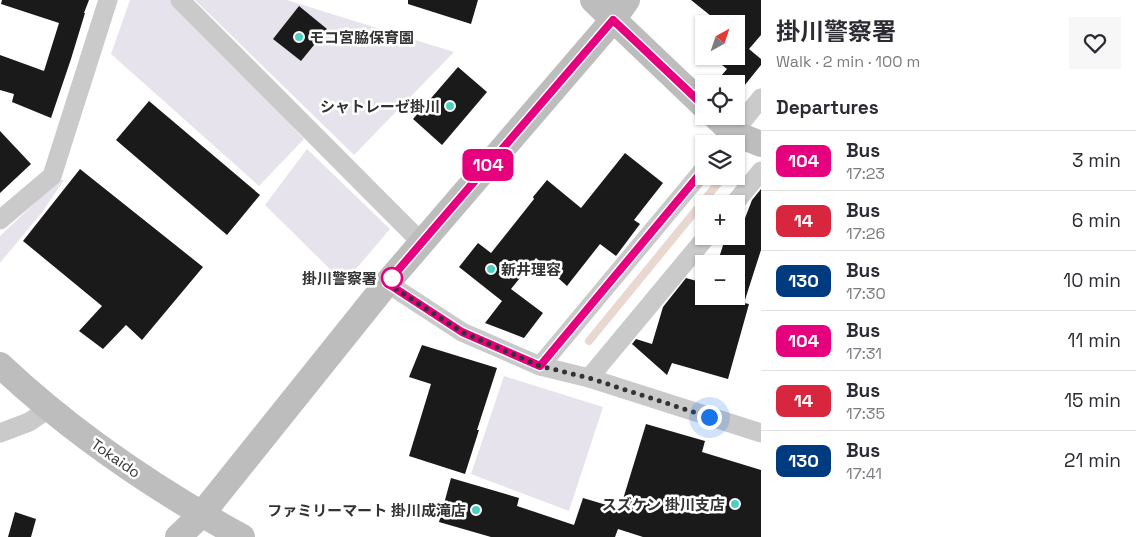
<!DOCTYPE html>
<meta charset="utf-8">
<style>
body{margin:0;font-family:"Space Grotesk","Noto Sans JP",sans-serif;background:#f7f7f7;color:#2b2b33;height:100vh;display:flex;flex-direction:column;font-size:19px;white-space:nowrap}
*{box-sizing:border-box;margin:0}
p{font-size:16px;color:#7c7c81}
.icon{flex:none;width:28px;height:28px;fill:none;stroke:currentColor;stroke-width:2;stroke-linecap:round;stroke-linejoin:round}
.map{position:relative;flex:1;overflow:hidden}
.panel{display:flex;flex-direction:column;background:#fff;width:375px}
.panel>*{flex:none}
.badge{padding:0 10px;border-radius:8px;font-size:18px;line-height:32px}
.needle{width:32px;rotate:40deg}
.controls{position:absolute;left:695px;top:15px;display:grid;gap:10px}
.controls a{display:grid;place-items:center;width:50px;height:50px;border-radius:0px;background:#fff;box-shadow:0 1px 4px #0004;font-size:25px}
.you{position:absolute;width:25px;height:25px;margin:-12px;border:4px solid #fff;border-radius:50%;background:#1a73e8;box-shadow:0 0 0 8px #1a73e833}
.map>.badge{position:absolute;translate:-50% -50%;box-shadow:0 0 0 2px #fff}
h2{padding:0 15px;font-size:19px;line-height:45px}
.round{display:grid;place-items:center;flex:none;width:52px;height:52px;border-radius:0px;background:#f7f7f7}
.overview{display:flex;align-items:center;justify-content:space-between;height:85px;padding:0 15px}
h1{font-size:24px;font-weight:700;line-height:38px}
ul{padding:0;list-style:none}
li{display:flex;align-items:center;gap:15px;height:60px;padding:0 15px;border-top:1px solid #e1e1e2}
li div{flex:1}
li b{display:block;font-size:19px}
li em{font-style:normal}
li .badge{min-width:55px;font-weight:700;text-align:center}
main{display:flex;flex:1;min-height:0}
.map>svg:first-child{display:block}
.green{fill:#e7e3ed}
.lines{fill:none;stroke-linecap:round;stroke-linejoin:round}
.stream{stroke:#e8d8cf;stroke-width:8}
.building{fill:#1a1a1a}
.street{stroke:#cacaca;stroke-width:19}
.secondary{stroke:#bdbdbd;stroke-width:26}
.line-casing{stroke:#fff;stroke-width:11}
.line{stroke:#e6007e;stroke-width:8}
.walk{stroke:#333;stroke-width:5;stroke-dasharray:0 9}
.poi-dot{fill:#4ed0c0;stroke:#fff;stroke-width:2}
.stop-dot{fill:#fff;stroke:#e6007e;stroke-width:2.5}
.labels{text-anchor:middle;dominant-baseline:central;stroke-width:5;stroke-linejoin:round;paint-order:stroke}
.poi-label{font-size:15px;font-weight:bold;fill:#333;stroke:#fff;text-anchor:end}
.stop-label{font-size:15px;font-weight:bold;fill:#333;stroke:#fff;text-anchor:end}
.street-label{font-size:15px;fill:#333;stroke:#fff}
</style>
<main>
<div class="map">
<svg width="761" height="537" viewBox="0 0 761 537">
<rect width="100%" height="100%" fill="#fff"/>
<g class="green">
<path d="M130,0H176L304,139L259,186L111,54Z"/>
<path d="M195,0H287L454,52L354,155Z"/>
<path d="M307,149L390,229L344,283L265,205Z"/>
<path d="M59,180H64L43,211L0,263V236Z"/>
<path d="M504,376L603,407L569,511L471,474Z"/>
</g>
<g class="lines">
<path class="stream" d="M589,341L724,176"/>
</g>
<g class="building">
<path d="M2,0H89L84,13H85L71,59L51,118L12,102L14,94L0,90V55L44,71L59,23L1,4Z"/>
<path d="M408,0H478L471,24L408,4Z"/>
<path d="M691,0H761V35L749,49L761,59V65L740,91L736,88V84H731L721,76L727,69L711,56H736V24H721Z"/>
<path d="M299,6L327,29L301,61L273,39Z"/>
<path d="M458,67L487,92L442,145L413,119Z"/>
<path d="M149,101L260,195L227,235L116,140Z"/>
<path d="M0,131L31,164L0,193Z"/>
<path d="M625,153L663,183L634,220L640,224L616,256L600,244L567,286L536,258L511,289L543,313L524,338L485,323L502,301L459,267L478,243L491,253L534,199L533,197L547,180L581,208Z"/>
<path d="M80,169L203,267L142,340L126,325L103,349L79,331L102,306L23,241Z"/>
<path d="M761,189V250L744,303L749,304L728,379L672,363L667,375L632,344L636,339L652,344L663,307L686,278L704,283V296H736V264H717L726,236H736V224L742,226L752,200Z"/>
<path d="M422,345L497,368L477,430H479L465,474L409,456L431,384L409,377Z"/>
<path d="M646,424L705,441L702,452L761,470V537H643L618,529L615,537H491L439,522L451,478L519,498L517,506L574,525L583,498L620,509Z"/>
<path d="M15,512L36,519L31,537H8Z"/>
</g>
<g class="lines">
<g class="street">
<path d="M180,0L422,243"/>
<path d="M724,144L761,98"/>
<path d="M734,204L761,171"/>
<path d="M0,220L52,176L108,0"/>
<path d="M387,283L462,332L540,366L589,378L761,433"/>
<path d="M540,366L704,169"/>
<path d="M589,378L707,236"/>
<path d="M0,433L29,422L50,408"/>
</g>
<g class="secondary">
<path d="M593,0L704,106"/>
<path d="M715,116L733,133L761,144"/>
<path d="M0,365C72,433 155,489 242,537"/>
<path d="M178,537L201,515L387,283L613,20L627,0"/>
</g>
</g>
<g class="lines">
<defs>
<path id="line" d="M704,106L613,20L387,283L462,332L540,366L704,169"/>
</defs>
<use href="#line" class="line-casing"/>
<use href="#line" class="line"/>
<path class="walk" d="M392,278L387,283L462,332L540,366L589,378L709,417"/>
</g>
<g class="poi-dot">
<circle cx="299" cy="37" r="5"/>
<circle cx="450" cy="106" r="5"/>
<circle cx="491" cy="269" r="5"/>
<circle cx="735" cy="504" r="5"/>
<circle cx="476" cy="510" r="5"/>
</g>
<circle class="stop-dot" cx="392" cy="278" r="10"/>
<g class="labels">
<g class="poi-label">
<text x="309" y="37" text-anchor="start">モコ宮脇保育園</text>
<text x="440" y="106">シャトレーゼ掛川</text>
<text x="501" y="269" text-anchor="start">新井理容</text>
<text x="725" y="504">スズケン 掛川支店</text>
<text x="466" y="510">ファミリーマート 掛川成滝店</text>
</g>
<g class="stop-label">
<text x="377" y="278">掛川警察署</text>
</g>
<g class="street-label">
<text transform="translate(116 458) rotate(35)">Tokaido</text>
</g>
</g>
</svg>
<div class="controls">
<a><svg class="needle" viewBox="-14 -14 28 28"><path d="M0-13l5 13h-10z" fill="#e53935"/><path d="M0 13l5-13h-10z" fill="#7c7c81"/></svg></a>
<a><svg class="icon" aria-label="locate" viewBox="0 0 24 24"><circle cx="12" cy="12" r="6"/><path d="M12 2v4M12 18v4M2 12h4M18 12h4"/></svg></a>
<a><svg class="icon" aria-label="layers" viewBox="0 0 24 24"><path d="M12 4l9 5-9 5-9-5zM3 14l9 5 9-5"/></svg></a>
<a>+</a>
<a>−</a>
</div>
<div class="you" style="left:709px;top:417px"></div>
<b class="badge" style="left:488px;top:165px;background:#e6007e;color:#fff">104</b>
</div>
<section class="panel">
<div class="overview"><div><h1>掛川警察署</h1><p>Walk · 2 min · 100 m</p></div><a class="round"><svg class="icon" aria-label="heart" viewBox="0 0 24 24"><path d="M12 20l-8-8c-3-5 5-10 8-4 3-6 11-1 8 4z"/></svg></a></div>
<h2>Departures</h2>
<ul>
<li><span class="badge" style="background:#e6007e;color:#fff">104</span><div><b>Bus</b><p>17:23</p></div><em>3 min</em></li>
<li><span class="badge" style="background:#d7263d;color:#fff">14</span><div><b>Bus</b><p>17:26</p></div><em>6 min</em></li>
<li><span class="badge" style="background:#003b80;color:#fff">130</span><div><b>Bus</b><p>17:30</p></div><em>10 min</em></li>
<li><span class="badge" style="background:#e6007e;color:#fff">104</span><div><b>Bus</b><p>17:31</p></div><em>11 min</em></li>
<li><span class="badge" style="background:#d7263d;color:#fff">14</span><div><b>Bus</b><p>17:35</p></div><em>15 min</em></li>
<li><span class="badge" style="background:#003b80;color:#fff">130</span><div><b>Bus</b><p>17:41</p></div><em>21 min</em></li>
</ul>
</section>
</main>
